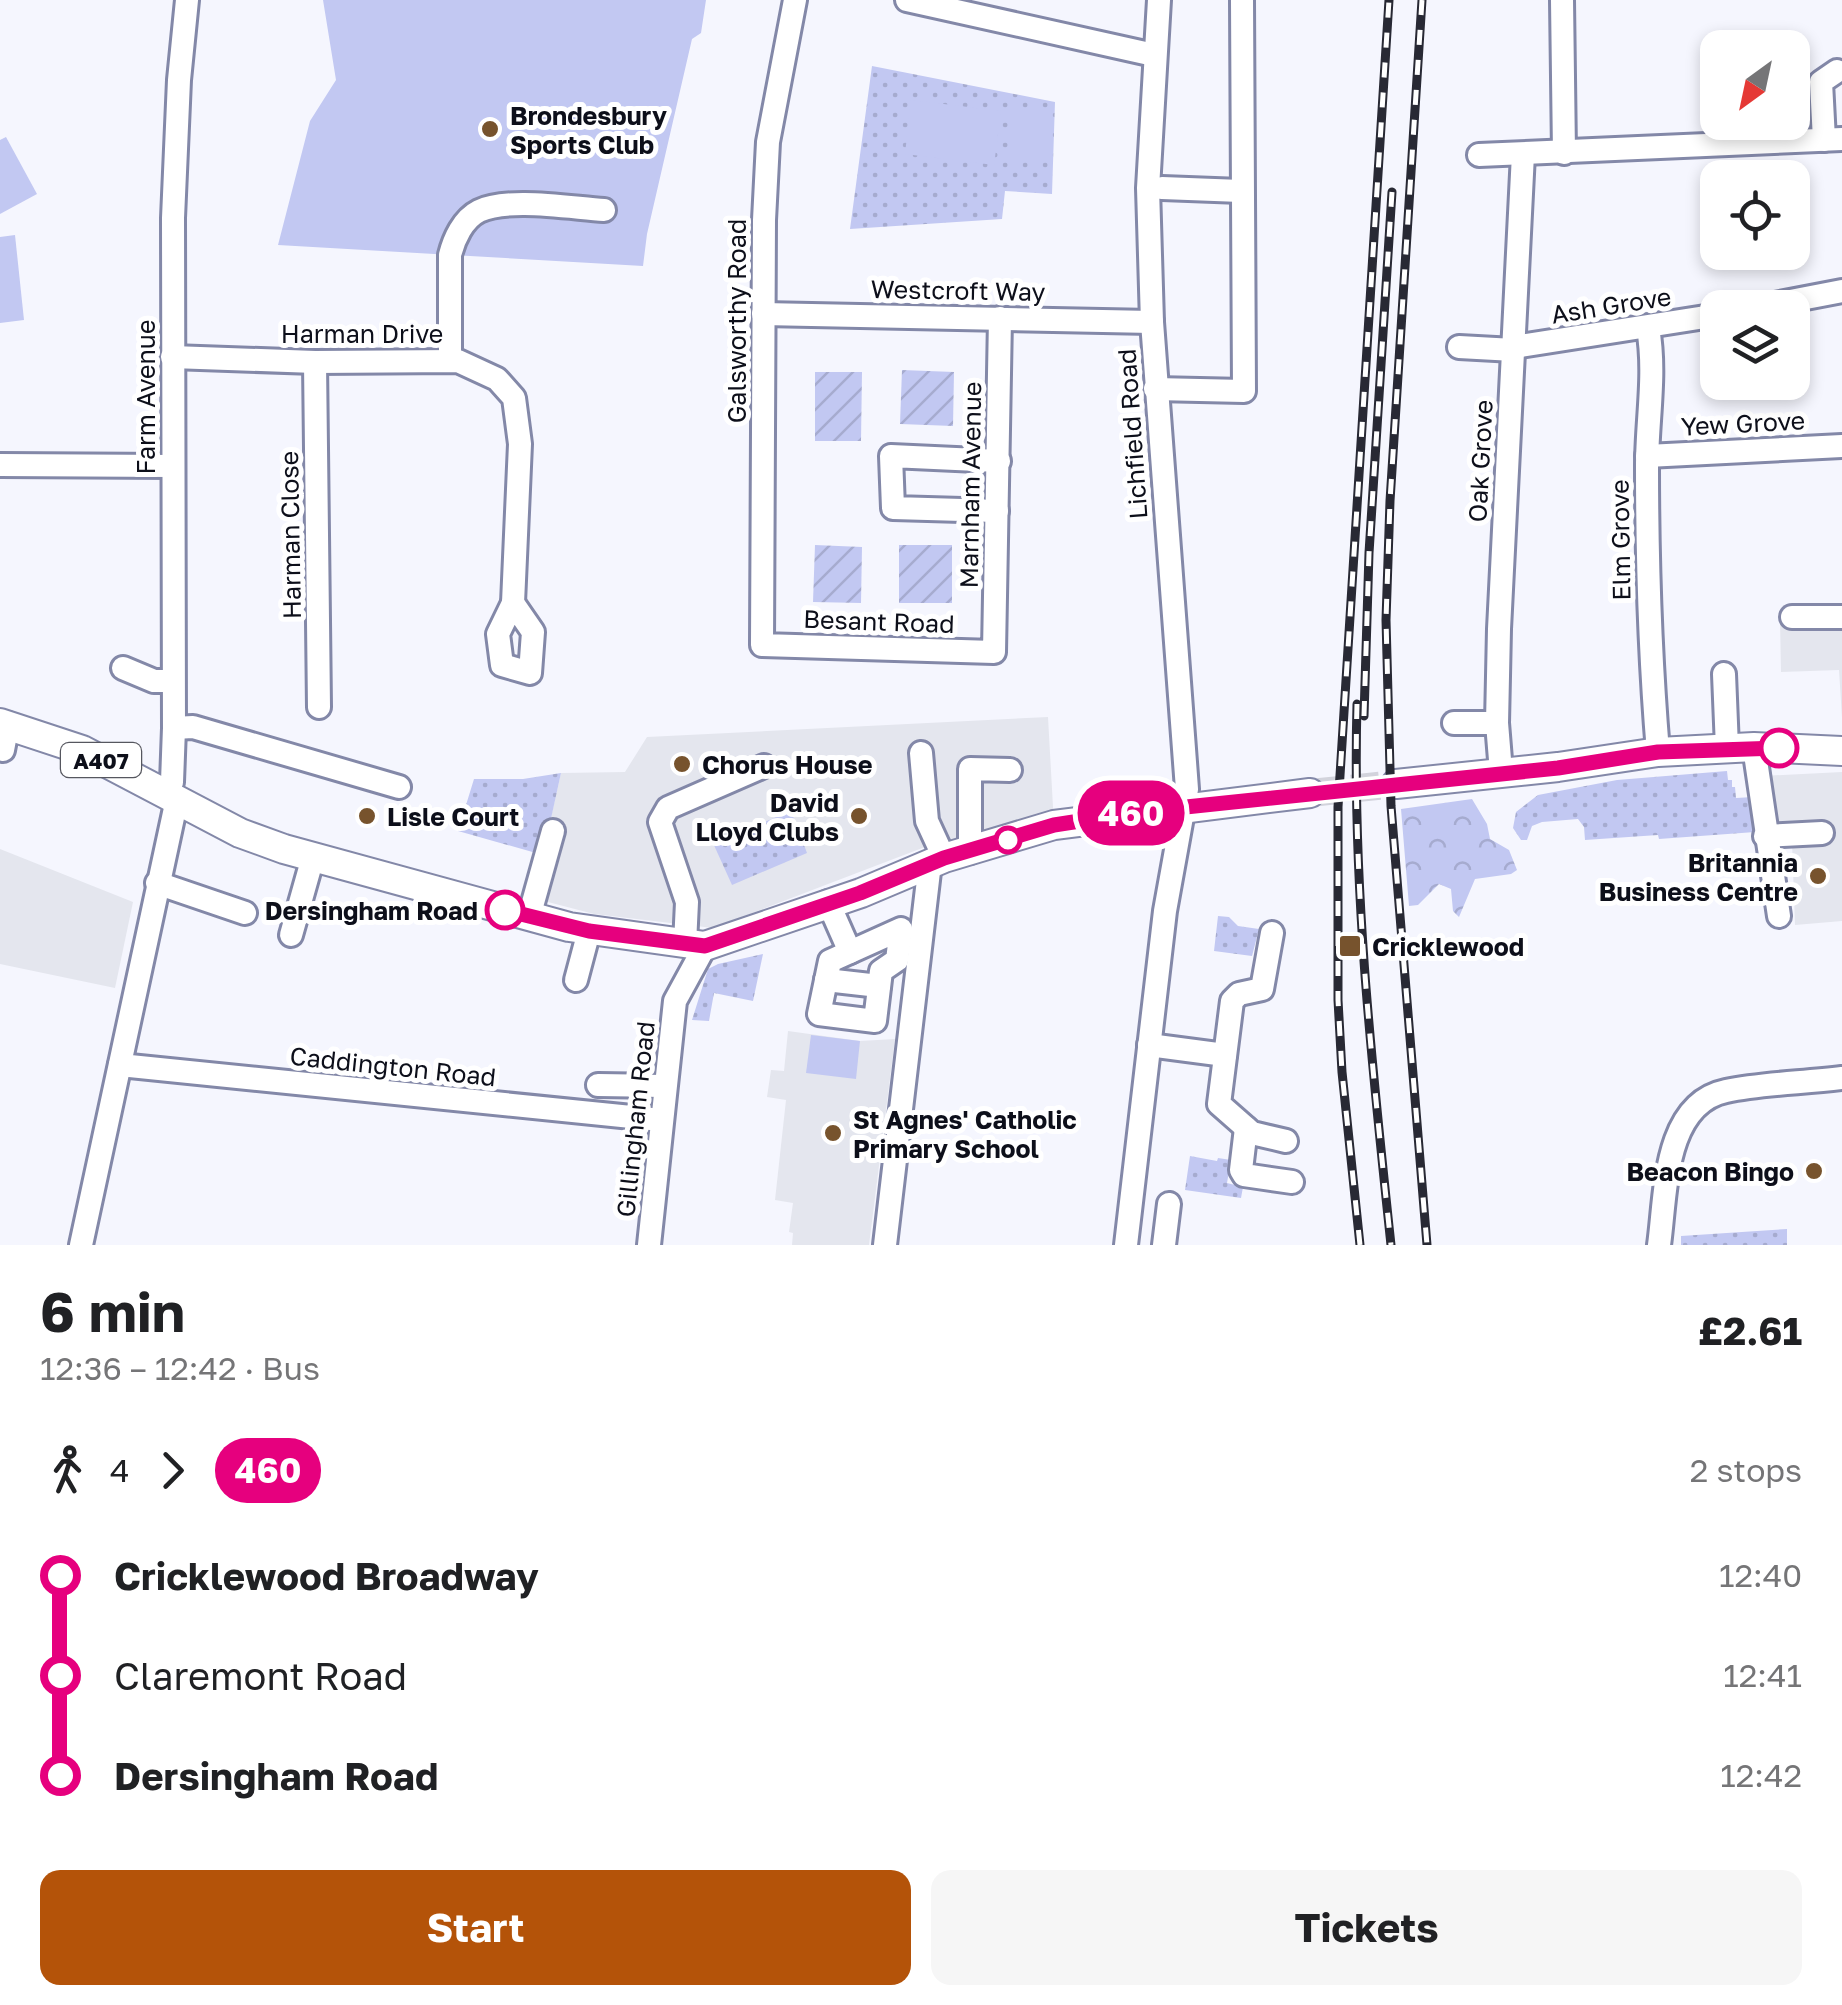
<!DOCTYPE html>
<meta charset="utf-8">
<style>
body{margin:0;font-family:"Golos Text",sans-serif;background:#f6f6f6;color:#202124;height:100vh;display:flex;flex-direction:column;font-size:38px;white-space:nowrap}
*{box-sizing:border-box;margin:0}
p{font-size:32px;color:#757577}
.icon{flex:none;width:55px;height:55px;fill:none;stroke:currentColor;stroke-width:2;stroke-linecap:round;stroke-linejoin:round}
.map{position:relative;height:1245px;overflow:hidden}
.drawer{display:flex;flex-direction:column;background:#fff;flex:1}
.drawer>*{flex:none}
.badge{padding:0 20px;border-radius:32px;font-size:35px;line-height:65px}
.needle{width:65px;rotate:213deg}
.tools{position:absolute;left:1700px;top:30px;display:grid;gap:20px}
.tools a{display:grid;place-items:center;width:110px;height:110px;border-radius:20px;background:#fff;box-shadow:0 5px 15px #0003;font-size:50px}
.map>.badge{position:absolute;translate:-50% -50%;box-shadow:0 0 0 5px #fff}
.legs{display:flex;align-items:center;gap:15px;height:110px;padding:0 40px;font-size:32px}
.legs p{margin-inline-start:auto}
.overview{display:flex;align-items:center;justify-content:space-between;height:170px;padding:0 40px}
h1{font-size:55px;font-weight:700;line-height:75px}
.action{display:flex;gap:20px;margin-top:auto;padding:20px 40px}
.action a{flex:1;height:115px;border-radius:20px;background:#b45309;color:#fff;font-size:40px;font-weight:700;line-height:115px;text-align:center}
.action a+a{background:#f6f6f6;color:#202124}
ul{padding:0 40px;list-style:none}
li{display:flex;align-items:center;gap:35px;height:100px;font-size:38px}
li i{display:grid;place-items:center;width:15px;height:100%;margin:0 12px;background:currentColor}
li i::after{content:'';width:25px;height:25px;margin:-12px;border:8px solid;border-radius:50%;background:#fff}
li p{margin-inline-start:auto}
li:first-child i{background:linear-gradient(#0000 50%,currentColor 0)}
li:last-child i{background:linear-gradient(currentColor 50%,#0000 0)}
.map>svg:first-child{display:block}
.built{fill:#e4e6ee}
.grass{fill:url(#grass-dots)}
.forest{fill:url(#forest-crowns)}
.garden{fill:url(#garden-furrows)}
.pitch{fill:#c2c8f2}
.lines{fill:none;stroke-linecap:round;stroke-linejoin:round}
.major-tunnel{stroke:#d2d3dc;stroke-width:28;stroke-dasharray:28 14;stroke-linecap:butt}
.minor-casing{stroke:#8388a8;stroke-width:28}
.major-casing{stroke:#8388a8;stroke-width:32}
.minor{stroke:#fff;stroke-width:22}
.major{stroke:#fff;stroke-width:28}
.rail-casing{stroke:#282934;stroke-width:9}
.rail{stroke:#fff;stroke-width:5;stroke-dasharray:15;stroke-linecap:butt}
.line-1-casing{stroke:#fff;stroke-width:22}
.line-1{stroke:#e6007e;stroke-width:15}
.poi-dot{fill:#77532d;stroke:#fff;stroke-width:4}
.stop-1-dot{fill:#fff;stroke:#e6007e;stroke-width:5}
.labels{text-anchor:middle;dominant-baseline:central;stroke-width:10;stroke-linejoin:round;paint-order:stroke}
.shield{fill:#fff;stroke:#56575f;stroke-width:2.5}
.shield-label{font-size:22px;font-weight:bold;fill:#0d0f1a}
.poi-label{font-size:25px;font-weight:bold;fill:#0d0f1a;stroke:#fff;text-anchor:start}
.street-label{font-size:25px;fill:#0d0f1a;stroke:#fff}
.stop-label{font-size:25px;font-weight:bold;fill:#0d0f1a;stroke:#fff;text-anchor:end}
</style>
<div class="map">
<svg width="1842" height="1245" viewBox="0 0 1842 1245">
<defs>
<pattern id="grass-dots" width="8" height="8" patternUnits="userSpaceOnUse" patternTransform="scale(2.5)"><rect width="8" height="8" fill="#c2c8f2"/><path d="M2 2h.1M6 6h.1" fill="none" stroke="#a6abcf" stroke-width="1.8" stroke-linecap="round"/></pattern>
<pattern id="forest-crowns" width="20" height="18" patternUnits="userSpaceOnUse" patternTransform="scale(2.5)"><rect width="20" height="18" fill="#c2c8f2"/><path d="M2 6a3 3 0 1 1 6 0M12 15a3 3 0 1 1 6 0" fill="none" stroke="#a6abcf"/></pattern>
<pattern id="garden-furrows" width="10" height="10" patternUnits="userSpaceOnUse" patternTransform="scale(2.5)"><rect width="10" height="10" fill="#c2c8f2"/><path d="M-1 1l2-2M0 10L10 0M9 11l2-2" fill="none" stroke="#a6abcf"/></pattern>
</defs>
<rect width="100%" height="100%" fill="#f5f6fe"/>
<g class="built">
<path d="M1780,620H1842V718L1839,670L1781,672Z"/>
<path d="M1048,717L1054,825L938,842L713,928L594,914L525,896L546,839L561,773L625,772L647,737Z"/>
<path d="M1842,772V921L1795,925L1792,841L1768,840L1762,776Z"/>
<path d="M0,849L133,902L115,988L0,964Z"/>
<path d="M788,1031L860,1041L895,1039L869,1245H792L793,1233L789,1232L793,1203L775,1200L786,1100L767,1097L771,1070L784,1071Z"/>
</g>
<g class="grass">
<path d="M872,66L1055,102L1052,194L1005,191L1002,219L850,229Z"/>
<path d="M1727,771L1728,780H1732V787H1735L1736,798L1753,797L1755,832L1659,839L1658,835L1585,840L1584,827L1578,819L1542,822L1532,826L1527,840H1521L1513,828L1516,812L1538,795L1617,780Z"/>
<path d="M561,773L543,855L458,831L474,779H523Z"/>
<path d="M791,811L807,853L732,885L713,843Z"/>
<path d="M1218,916L1229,917L1238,926L1259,929L1252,956L1214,951Z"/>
<path d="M763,954L753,1001L714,993L709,1021L692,1020L708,969L718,964Z"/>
<path d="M1190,1156L1217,1161L1218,1158L1231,1160L1227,1183L1243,1187L1241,1198L1185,1190Z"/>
<path d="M1787,1229V1245H1681V1236Z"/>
</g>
<path class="forest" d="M1472,799L1487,824L1490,839L1509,850L1517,870L1511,874L1475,879L1459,917L1453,911L1451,889L1439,884L1418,905L1409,906L1401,809Z"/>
<g class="garden">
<path d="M902,370L954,372L953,426L900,424Z"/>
<path d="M815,372H862L861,441H815Z"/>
<path d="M815,545L862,547L861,603L813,602Z"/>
<rect x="899" y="545" width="53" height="58"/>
</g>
<g class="pitch">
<path d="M323,0H706L701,33L692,39L647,234L643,266L278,245L310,121L336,80Z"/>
<path d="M911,100L1001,111L994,165L905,154Z"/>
<rect x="1010" y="109" width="41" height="52"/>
<path d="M6,137L37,194L0,214V140Z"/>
<path d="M15,235L24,320L0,323V237Z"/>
<path d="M811,1035L860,1041L856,1079L806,1073Z"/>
</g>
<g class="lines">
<path class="major-tunnel" d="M1310,793L1396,784"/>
<defs>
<g id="minor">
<path d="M795,0L768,142L764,220L762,645L994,652L1000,318"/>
<path d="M907,0L1154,55"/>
<path d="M1562,0L1564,153"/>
<path d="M1824,140L1821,82L1837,71"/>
<path d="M1479,155L1842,139"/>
<path d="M1162,188L1241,191"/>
<path d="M1754,308L1842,291"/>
<path d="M763,314L1152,322"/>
<path d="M1648,328C1656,374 1647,420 1647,466C1647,562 1650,656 1658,752"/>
<path d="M1459,347L1514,350"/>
<path d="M1514,347L1718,315"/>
<path d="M172,357L315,362L458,361L497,379L514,398L520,444L513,603"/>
<path d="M450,361V255C454,239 463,219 479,211C508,197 571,208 604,210"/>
<path d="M315,362L319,707"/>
<path d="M1155,389L1244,391L1242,0"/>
<path d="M1647,456L1842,446"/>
<path d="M0,465L173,466"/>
<path d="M997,511L893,508L891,456L999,461"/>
<path d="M513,603L533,632L530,673L502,665L498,634Z"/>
<path d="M1792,617H1842"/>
<path d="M123,668L154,681H173"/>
<path d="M1724,674L1727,748"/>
<path d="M1454,723H1497"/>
<path d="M174,728L193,727L399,787"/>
<path d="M1754,747L1779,916"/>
<path d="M3,750L8,724"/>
<path d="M921,753L927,821L944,858"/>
<path d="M1501,772L1497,723L1499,629L1523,154"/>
<path d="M167,793L172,782L174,728L173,218L179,80L187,0"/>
<path d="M1765,836L1822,833"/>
<path d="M970,852V769L1010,770"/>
<path d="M157,883L245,913"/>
<path d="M828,902L850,952"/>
<path d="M529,917L553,831"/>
<path d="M901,929L897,960L881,971L875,1021L819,1014L830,961Z"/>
<path d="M1272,933L1262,989L1239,994L1232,1001L1219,1104L1252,1133L1286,1141"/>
<path d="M291,935L313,857"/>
<path d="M685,944L687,902L660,822L668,808L764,766"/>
<path d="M576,980L589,931"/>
<path d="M826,980L879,986"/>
<path d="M1149,1045L1225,1055"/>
<path d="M120,1065L661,1120"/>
<path d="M598,1085L664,1086"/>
<path d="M1246,1128L1241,1170L1244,1175L1292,1182"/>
<path d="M81,1245L177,799"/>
<path d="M649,1245L675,1001L705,946"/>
<path d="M885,1245L930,863"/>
<path d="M1126,1245L1165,911L1187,789L1152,322L1148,188L1159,0"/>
<path d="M1164,1245L1169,1204"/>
<path d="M1659,1245C1666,1196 1663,1104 1726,1091C1763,1083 1804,1083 1842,1078"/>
</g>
<g id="major">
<path d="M0,723L82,750L240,833L284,849L569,927L705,946L861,893L944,858L1054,825L1310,793"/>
<path d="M1396,784L1558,767L1658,752L1754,747L1842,751"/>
</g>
</defs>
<use href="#minor" class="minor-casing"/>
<use href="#major" class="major-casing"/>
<use href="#minor" class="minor"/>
<use href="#major" class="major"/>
<defs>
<g id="rail">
<path d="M1422,0L1390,501L1386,620L1391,806L1427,1245"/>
<path d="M1357,704C1352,884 1372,1066 1391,1245"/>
<path d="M1364,716L1369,553L1392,192"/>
<path d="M1360,1245L1342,1072L1338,1000V807L1389,0"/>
</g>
</defs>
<use href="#rail" class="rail-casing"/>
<use href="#rail" class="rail"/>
</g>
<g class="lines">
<defs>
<path id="line-1" d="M505,910L589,931L705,946L860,893L944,858L1054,825L1138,812L1558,768L1658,752L1779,748"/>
</defs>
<use href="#line-1" class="line-1-casing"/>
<use href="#line-1" class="line-1"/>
</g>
<g class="poi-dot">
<circle cx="490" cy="129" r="10"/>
<circle cx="682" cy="764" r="10"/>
<circle cx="367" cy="816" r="10"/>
<circle cx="859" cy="816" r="10"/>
<circle cx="1818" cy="876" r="10"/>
<rect x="1338" y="934" width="24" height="24" rx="5"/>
<circle cx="833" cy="1133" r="10"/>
<circle cx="1814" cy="1171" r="10"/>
</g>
<g class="stop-1-dot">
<circle cx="1779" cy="748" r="18"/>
<circle cx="1008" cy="840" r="12"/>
<circle cx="505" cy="910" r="18"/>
</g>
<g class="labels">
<rect class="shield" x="61" y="743" width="80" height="34" rx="8"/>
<g class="shield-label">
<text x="101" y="760">A407</text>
</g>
<g class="poi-label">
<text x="510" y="115">Brondesbury<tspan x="510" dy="29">Sports Club</tspan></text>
<text x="702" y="764">Chorus House</text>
<text x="839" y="802" text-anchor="end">David<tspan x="839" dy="29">Lloyd Clubs</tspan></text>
<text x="387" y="816">Lisle Court</text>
<text x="1798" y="862" text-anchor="end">Britannia<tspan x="1798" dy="29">Business Centre</tspan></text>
<text x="1372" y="946">Cricklewood</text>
<text x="853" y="1119">St Agnes' Catholic<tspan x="853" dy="29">Primary School</tspan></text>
<text x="1794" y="1171" text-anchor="end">Beacon Bingo</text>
</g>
<g class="street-label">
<text transform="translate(958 290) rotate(1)">Westcroft Way</text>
<text transform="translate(1611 305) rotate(-9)">Ash Grove</text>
<text transform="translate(736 321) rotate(-90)">Galsworthy Road</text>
<text x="362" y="333">Harman Drive</text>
<text transform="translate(145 397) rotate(-90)">Farm Avenue</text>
<text transform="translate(1743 423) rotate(-3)">Yew Grove</text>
<text transform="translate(1132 434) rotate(-94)">Lichfield Road</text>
<text transform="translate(1480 461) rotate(-87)">Oak Grove</text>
<text transform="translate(970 485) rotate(-89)">Marnham Avenue</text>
<text transform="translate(290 535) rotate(-91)">Harman Close</text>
<text transform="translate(1620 540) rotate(-91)">Elm Grove</text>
<text transform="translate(879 621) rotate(2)">Besant Road</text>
<text transform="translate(393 1066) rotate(6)">Caddington Road</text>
<text transform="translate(635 1119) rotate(-84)">Gillingham Road</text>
</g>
<g class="stop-label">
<text x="478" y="910">Dersingham Road</text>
</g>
</g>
</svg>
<div class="tools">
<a><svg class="needle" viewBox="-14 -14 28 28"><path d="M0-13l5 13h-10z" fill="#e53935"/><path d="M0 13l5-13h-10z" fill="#757577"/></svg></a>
<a><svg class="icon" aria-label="locate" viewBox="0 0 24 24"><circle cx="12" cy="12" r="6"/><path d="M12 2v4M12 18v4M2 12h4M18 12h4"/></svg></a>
<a><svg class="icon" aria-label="layers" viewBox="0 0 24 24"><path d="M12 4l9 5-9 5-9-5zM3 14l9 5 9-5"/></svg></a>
</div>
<b class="badge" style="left:1131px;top:813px;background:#e6007e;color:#fff">460</b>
</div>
<section class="drawer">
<div class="overview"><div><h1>6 min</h1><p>12:36 – 12:42 · Bus</p></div><b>£2.61</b></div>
<div class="legs"><svg class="icon" aria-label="walk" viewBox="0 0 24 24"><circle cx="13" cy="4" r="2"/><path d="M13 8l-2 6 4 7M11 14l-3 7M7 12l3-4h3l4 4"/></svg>4<svg class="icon" aria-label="forward" viewBox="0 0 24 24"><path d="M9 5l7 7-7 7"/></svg><b class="badge" style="background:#e6007e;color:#fff">460</b><p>2 stops</p></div>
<ul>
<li><i style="color:#e6007e"></i><b>Cricklewood Broadway</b><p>12:40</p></li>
<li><i style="color:#e6007e"></i><span>Claremont Road</span><p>12:41</p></li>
<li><i style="color:#e6007e"></i><b>Dersingham Road</b><p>12:42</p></li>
</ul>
<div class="action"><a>Start</a><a>Tickets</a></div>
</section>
